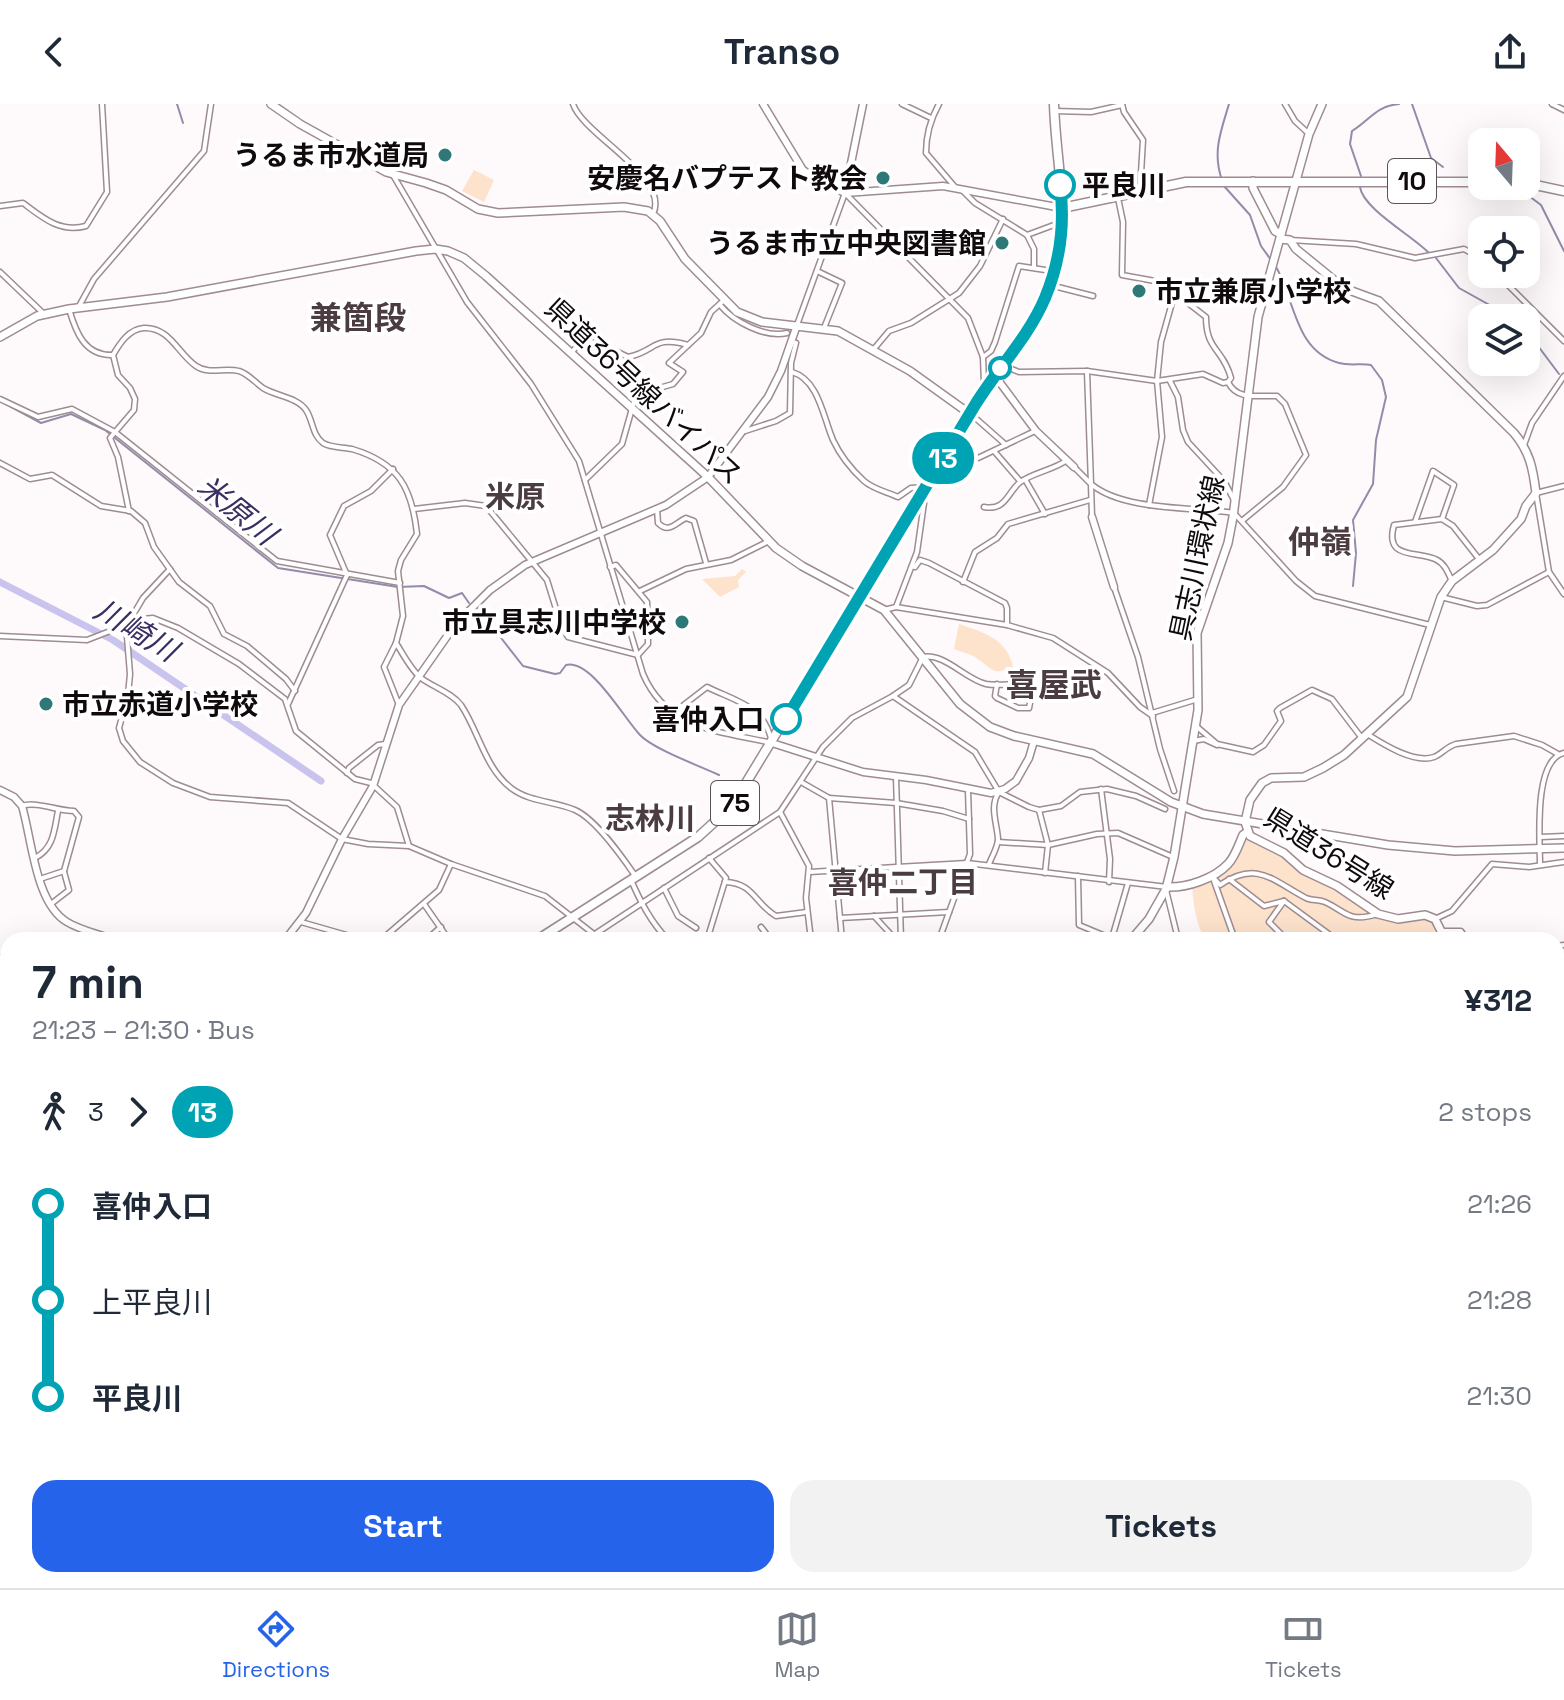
<!DOCTYPE html>
<meta charset="utf-8">
<style>
body{margin:0;font-family:"Space Grotesk","Noto Sans JP",sans-serif;background:#f2f2f3;color:#1f2937;height:100vh;display:flex;flex-direction:column;font-size:30px;white-space:nowrap}
*{box-sizing:border-box;margin:0}
p{font-size:26px;color:#747a83}
.icon{flex:none;width:44px;height:44px;fill:none;stroke:currentColor;stroke-width:2;stroke-linecap:round;stroke-linejoin:round}
.map{position:relative;flex:1;overflow:hidden}
.details{position:absolute;left:0px;top:828px;width:1564px;height:656px;display:flex;flex-direction:column;background:#fff;border-radius:24px 24px 0 0;box-shadow:0 8px 32px #0002}
.details>*{flex:none}
.badge{padding:0 16px;border-radius:26px;font-size:28px;line-height:52px}
.needle{width:52px;rotate:341deg}
.controls{position:absolute;left:1468px;top:24px;display:grid;gap:16px}
.controls a{display:grid;place-items:center;width:72px;height:72px;border-radius:16px;background:#fff;box-shadow:0 8px 32px #0002;font-size:40px}
.map>.badge{position:absolute;translate:-50% -50%;box-shadow:0 0 0 4px #fff}
.legs{display:flex;align-items:center;gap:12px;height:88px;padding:0 32px;font-size:26px}
.legs p{margin-inline-start:auto}
.summary{display:flex;align-items:center;justify-content:space-between;height:136px;padding:0 32px}
h1{font-size:44px;font-weight:600;line-height:60px}
.action{display:flex;gap:16px;margin-top:auto;padding:16px 32px}
.action a{flex:1;height:92px;border-radius:24px;background:#2563eb;color:#fff;font-size:32px;font-weight:600;line-height:92px;text-align:center}
.action a+a{background:#f2f2f3;color:#1f2937}
ul{padding:0 32px;list-style:none}
li{display:flex;align-items:center;gap:28px;height:96px;font-size:30px}
li i{display:grid;place-items:center;width:12px;height:100%;margin:0 10px;background:currentColor}
li i::after{content:'';width:20px;height:20px;margin:-10px;border:6px solid;border-radius:50%;background:#fff}
li p{margin-inline-start:auto}
li:first-child i{background:linear-gradient(#0000 50%,currentColor 0)}
li:last-child i{background:linear-gradient(currentColor 50%,#0000 0)}
header{display:flex;justify-content:space-between;align-items:center;height:104px;padding:0 32px;background:#fff;font-size:36px;font-weight:600}
.menu{display:flex;justify-content:space-around;align-items:center;height:112px;border-top:2px solid #e0e1e3;background:#fff;font-size:22px;color:#747a83}
.menu a{display:grid;justify-items:center;gap:4px}
.menu .on{color:#2563eb}
.map>svg:first-child{display:block}
.green{fill:#fde2cc}
.lines{fill:none;stroke-linecap:round;stroke-linejoin:round}
.stream{stroke:#928caa;stroke-width:2}
.river{stroke:#c9c4ed;stroke-width:7}
.minor-casing{stroke:#9e8c92;stroke-width:7}
.tertiary-casing{stroke:#9e8c92;stroke-width:9}
.secondary-casing{stroke:#9e8c92;stroke-width:10}
.primary-casing{stroke:#9e8c92;stroke-width:11}
.minor{stroke:#fff;stroke-width:4}
.tertiary{stroke:#fff;stroke-width:6}
.secondary{stroke:#fff;stroke-width:7}
.primary{stroke:#fff;stroke-width:8}
.line-1-casing{stroke:#fff;stroke-width:18}
.line-1{stroke:#00a3b4;stroke-width:12}
.poi-dot{fill:#2e7877;stroke:#fff;stroke-width:3}
.stop-1-dot{fill:#fff;stroke:#00a3b4;stroke-width:4}
.labels{text-anchor:middle;dominant-baseline:central;stroke-width:8;stroke-linejoin:round;paint-order:stroke}
.shield{fill:#fff;stroke:#585455;stroke-width:2}
.shield-label{font-size:26px;font-weight:bold;fill:#100a0c}
.poi-label{font-size:28px;font-weight:bold;fill:#100a0c;stroke:#fff;text-anchor:end}
.stop-label{font-size:28px;font-weight:bold;fill:#100a0c;stroke:#fff;text-anchor:start}
.street-label{font-size:28px;fill:#100a0c;stroke:#fff}
.neighbourhood-label{font-size:30px;font-weight:bold;fill:#4b3c41;stroke:#fff}
.water-label{font-size:30px;font-style:italic;fill:#3a2e62;stroke:#fff}
.quarter-label{font-size:32px;font-weight:bold;fill:#4b3c41;stroke:#fff}
</style>
<header><svg class="icon" aria-label="back" viewBox="0 0 24 24"><path d="M15 5l-7 7 7 7"/></svg>Transo<svg class="icon" aria-label="share" viewBox="0 0 24 24"><path d="M12 15V3M7 8l5-5 5 5M5 13v7h14v-7"/></svg></header>
<div class="map">
<svg width="1564" height="1484" viewBox="0 0 1564 1484">
<rect width="100%" height="100%" fill="#fef9fb"/>
<g class="green">
<path d="M474,66L494,76L484,98L462,87Z"/>
<path d="M742,465L746,468L738,476L739,483L720,493L702,475L735,472Z"/>
<path d="M959,520C982,528 1007,534 1013,563C992,571 995,567 978,555C972,550 961,548 954,545Z"/>
<path d="M1245,733L1282,751L1377,812L1423,813L1433,818L1438,826C1420,835 1396,843 1378,831L1373,836H1238L1215,774L1232,761Z"/>
<path d="M1212,776L1231,836H1205C1196,819 1193,800 1192,780Z"/>
</g>
<g class="lines">
<g class="stream">
<path d="M177,0L183,19"/>
<path d="M1412,0L1431,54L1443,63"/>
<path d="M1361,72L1350,40L1352,27C1371,15 1376,2 1399,0"/>
<path d="M1222,76C1212,48 1221,27 1229,0"/>
<path d="M1224,82L1250,111L1261,142L1271,156"/>
<path d="M1360,83C1363,105 1413,132 1429,149"/>
<path d="M1525,89L1541,101L1564,147"/>
<path d="M1436,154L1459,184L1513,214"/>
<path d="M1275,161C1295,194 1294,247 1339,259C1350,262 1361,259 1371,261L1382,276L1386,293L1376,336L1373,380L1353,416L1356,449L1353,482"/>
<path d="M1526,226L1559,270"/>
<path d="M4,299L41,319L71,310L105,326L278,464L398,483L424,482L449,494L462,489L469,499"/>
<path d="M475,506L481,516L490,527L498,530L523,562L555,570L560,569L566,561C591,555 623,613 640,631C653,645 700,662 719,671"/>
</g>
<path class="river" d="M0,478L113,536L321,677"/>
<defs>
<g id="minor">
<path d="M573,0C583,31 671,73 653,110"/>
<path d="M902,0L931,14"/>
<path d="M939,0C930,16 926,31 926,49L955,83"/>
<path d="M1122,0L1124,8L1143,36L1140,86"/>
<path d="M1285,0L1295,17L1308,29"/>
<path d="M1552,0L1564,6"/>
<path d="M1054,7L1091,8L1122,1"/>
<path d="M393,71L467,198L531,280L579,357L643,570C667,626 719,627 772,639C765,602 738,598 707,583L672,610"/>
<path d="M961,85L975,99L1027,131L1062,118"/>
<path d="M1118,94L1123,118L1122,171L1177,181L1161,238L1157,277L1162,333L1149,401"/>
<path d="M0,102L23,99C43,114 60,129 86,122L107,88L102,0"/>
<path d="M1027,131L1034,145V163"/>
<path d="M1290,136L1356,140L1415,154L1464,145L1482,155"/>
<path d="M817,167L842,179L824,224"/>
<path d="M0,168L44,210"/>
<path d="M1497,170L1564,237"/>
<path d="M1050,181L1093,192"/>
<path d="M1175,189L1206,213C1206,247 1223,244 1231,274L1228,278"/>
<path d="M720,201C734,218 765,234 787,229"/>
<path d="M78,204L94,175L204,47L211,0"/>
<path d="M69,205C76,229 85,252 113,251"/>
<path d="M797,221L845,89L968,214L983,253L984,279L987,282"/>
<path d="M873,246L889,227L911,219L959,189L980,162L1003,115"/>
<path d="M572,248L582,236L603,241L628,253C657,247 652,231 688,241"/>
<path d="M983,253L991,247L995,238L1019,162L1052,167"/>
<path d="M1004,262L1019,268L1087,267L1157,277L1203,270L1223,279L1228,278C1237,297 1259,291 1277,292L1285,300L1306,351L1283,383L1243,416"/>
<path d="M1087,267L1091,380C1123,407 1193,403 1234,409L1296,477L1315,492L1430,521"/>
<path d="M792,268C819,276 823,313 833,336C840,351 852,366 864,377C873,385 887,388 898,393L911,384L924,383"/>
<path d="M1170,277L1178,293L1183,326L1188,338L1224,377L1234,396"/>
<path d="M0,295L38,313L72,305L115,328L277,457L400,479"/>
<path d="M972,311L1006,341"/>
<path d="M745,327L776,317L790,309L791,259L796,239L792,238"/>
<path d="M1524,341L1532,319L1564,272"/>
<path d="M953,343L978,354L1035,327"/>
<path d="M994,347L1020,377"/>
<path d="M0,359L30,375L52,371L101,402L131,407L145,419L154,443L179,478L210,502L224,530L247,542L286,575L295,587"/>
<path d="M1074,363L1091,380L1092,413"/>
<path d="M585,376L622,340L635,294L642,289L673,280L683,268L669,259L701,229L711,208L723,197"/>
<path d="M1026,377L1045,410"/>
<path d="M1564,382L1536,389L1549,468L1564,490"/>
<path d="M984,403C1005,407 1007,390 1019,379C1031,369 1054,366 1067,356"/>
<path d="M414,405L465,399L486,402L547,476L561,521L568,533L638,551L648,540L647,498L616,461L610,463"/>
<path d="M657,405L658,419C669,430 675,419 686,414L694,417L706,459"/>
<path d="M129,407L118,353L110,334L134,306L135,295L130,284L118,271L113,251C120,239 129,225 144,224C170,223 178,250 196,262C209,271 225,263 239,267C247,269 256,279 263,284C276,292 297,293 306,306C313,316 312,331 323,339C331,344 343,343 352,345C399,359 412,384 417,430L401,456L398,467L403,512L396,539L384,563L399,601"/>
<path d="M1415,418L1433,367L1454,381L1442,415"/>
<path d="M912,462L915,463L920,456L929,459L1005,499L1007,504V521"/>
<path d="M170,465L143,494L133,511L127,533L130,570L128,591L119,624L123,637L140,658L173,679L210,693L288,699L342,735L368,740L409,742L451,760L545,792L595,831"/>
<path d="M347,471L330,431L344,402L371,387L393,365"/>
<path d="M1452,477C1448,469 1445,460 1437,456C1418,446 1384,457 1394,421L1442,415L1453,422L1479,455"/>
<path d="M963,478L975,448L997,434L1008,420L1090,396"/>
<path d="M1114,483L1138,553L1160,645L1174,687"/>
<path d="M640,487L686,465L731,456L767,438"/>
<path d="M1441,493L1477,502L1487,501L1549,468"/>
<path d="M896,503L917,448L924,399L920,393"/>
<path d="M884,506L896,503L1007,521L1053,534L1108,569L1140,603L1153,612"/>
<path d="M0,532L87,536L141,515L153,514L178,524L239,560L285,595L296,627L355,675L371,679L397,703L409,742"/>
<path d="M396,539C403,550 411,566 421,574C433,583 452,589 461,601C479,628 485,664 511,684C529,698 554,697 575,706C596,715 623,754 636,773"/>
<path d="M893,592L975,648L999,688L1029,703L1039,706L1061,702L1080,688L1107,685L1136,692L1165,705"/>
<path d="M288,600L347,471"/>
<path d="M1152,609L1198,595"/>
<path d="M1196,622L1217,640L1253,648L1264,641L1281,617L1277,607L1280,604L1312,586L1332,595L1361,633"/>
<path d="M1367,630C1383,640 1414,660 1434,653C1442,650 1446,643 1456,640L1514,632L1542,641L1558,650"/>
<path d="M1193,637L1204,635L1217,641"/>
<path d="M347,669L349,664L378,641L385,640"/>
<path d="M896,673L901,836"/>
<path d="M801,678L829,694L896,699L943,707L969,715"/>
<path d="M1101,685L1110,755L1109,778"/>
<path d="M829,694L842,836"/>
<path d="M22,702C37,697 57,707 74,707L79,713L64,767L40,775"/>
<path d="M1039,706L1048,741L1045,769"/>
<path d="M780,708L809,762L806,794L811,836"/>
<path d="M1541,733L1564,732"/>
<path d="M998,738L1048,741L1097,730L1118,729L1173,753"/>
<path d="M35,754C54,744 54,727 58,707"/>
<path d="M989,760C992,752 998,743 998,735C997,719 989,702 999,688"/>
<path d="M1540,761C1540,736 1533,656 1564,649"/>
<path d="M809,768L967,759L1167,783"/>
<path d="M1078,772L1079,821L1115,836"/>
<path d="M1212,772L1220,781C1257,756 1272,776 1306,794C1312,797 1318,795 1325,798C1347,808 1348,819 1378,810"/>
<path d="M1213,774L1235,836"/>
<path d="M1229,775L1264,802L1284,797"/>
<path d="M631,776C641,799 651,818 668,836"/>
<path d="M725,778C754,779 754,799 776,812L807,808"/>
<path d="M664,784L678,812L696,824"/>
<path d="M1166,786L1177,831L1182,836"/>
<path d="M1284,797L1337,836"/>
<path d="M1284,797L1269,818L1287,836"/>
<path d="M51,800L69,786L64,768"/>
<path d="M424,800L449,836"/>
<path d="M874,812L896,836"/>
<path d="M840,814L949,808"/>
<path d="M1435,815L1452,807L1492,760L1529,763L1564,758"/>
<path d="M301,818L364,836"/>
<path d="M761,823L771,836"/>
<path d="M1441,827H1461L1467,836"/>
<path d="M1112,834L1128,779"/>
<path d="M27,836L32,833L33,836"/>
<path d="M381,836L439,786L451,760"/>
<path d="M426,836L441,823"/>
<path d="M586,836L780,708L823,643L852,614L893,592L909,581L923,553C945,549 965,575 986,580C1000,583 1017,578 1031,580L1033,584L1029,604H1018L997,594L995,592L997,580"/>
<path d="M707,836L726,774L709,754"/>
<path d="M939,836L970,750L968,686"/>
<path d="M1556,842L1564,841"/>
<path d="M0,854L8,849"/>
<path d="M0,872L8,883"/>
<path d="M1556,930L1564,935"/>
<path d="M0,1060H8"/>
<path d="M1556,1135L1564,1132"/>
<path d="M0,1169L8,1180"/>
<path d="M1556,1173L1564,1183"/>
<path d="M1556,1227L1564,1234"/>
<path d="M1556,1269L1564,1257"/>
<path d="M1556,1332L1564,1321"/>
<path d="M1556,1396L1564,1402"/>
<path d="M277,1476L285,1484"/>
<path d="M345,1476L367,1484"/>
<path d="M1117,1476L1120,1484"/>
<path d="M1384,1476L1422,1484"/>
<path d="M178,1484L180,1476"/>
<path d="M204,1484L206,1476"/>
<path d="M272,1484L278,1476"/>
<path d="M341,1484L345,1476"/>
<path d="M434,1484L436,1476"/>
<path d="M763,1484L787,1476"/>
<path d="M998,1484L1007,1476"/>
</g>
<g id="tertiary">
<path d="M763,0L803,66L817,76L845,89L943,82L1062,104"/>
<path d="M845,89L863,0"/>
<path d="M995,272L1036,327L1074,363"/>
<path d="M1092,413L1114,483"/>
<path d="M772,639L863,668L926,676L991,689L1005,685L1016,677L1029,654L1034,637"/>
<path d="M0,686L14,693L22,702C32,735 35,799 67,818C80,826 99,830 114,836"/>
<path d="M285,836L306,809L342,735L373,682L399,601L455,521L490,486L525,461L666,401L708,373L768,293L781,267L797,221"/>
<path d="M0,1139L8,1130"/>
<path d="M721,1476L724,1484"/>
<path d="M241,1484L243,1476"/>
</g>
<g id="secondary">
<path d="M271,0L300,20L386,68L426,79L446,86L478,105L498,109L624,103L648,107L660,117L685,155L737,208L762,218L838,227L910,267L970,310"/>
<path d="M1253,77V84L1275,127L1281,130"/>
<path d="M1280,135L1290,136L1296,145L1334,176L1349,186L1379,197L1514,329C1530,348 1533,365 1536,389L1526,402L1521,415L1493,446L1452,477L1441,493L1407,593L1344,651L1323,664L1304,673L1271,674L1262,679L1250,696L1245,718L1250,732L1284,749L1303,766L1337,782L1378,810L1398,815L1425,811L1435,815L1441,827L1442,836"/>
<path d="M0,233L37,212L69,205L167,193L416,147L435,145L448,147L464,154L486,172L708,373L776,444L802,462L884,506L960,600L990,623L1014,632L1093,650L1171,698L1203,710L1388,741L1455,747L1564,744"/>
<path d="M1167,783C1186,784 1214,775 1228,760C1235,753 1239,740 1243,731L1247,728"/>
<path d="M1131,836L1149,815L1166,785L1174,753L1198,606L1197,529L1228,439L1233,413L1258,213L1309,30L1322,0"/>
<path d="M0,1030L8,1031"/>
<path d="M1556,1057L1564,1056"/>
<path d="M555,1484L560,1476"/>
<path d="M1421,1484L1424,1476"/>
</g>
<g id="primary">
<path d="M1526,79L1564,87"/>
<path d="M1062,104L1186,78H1482"/>
<path d="M537,836L698,733L732,702L987,282C1027,229 1066,174 1062,104C1061,70 1055,35 1054,0"/>
<path d="M0,1279L8,1280"/>
<path d="M0,1286H8"/>
<path d="M449,1476L472,1484"/>
<path d="M468,1476L493,1484"/>
<path d="M70,1484L73,1476"/>
</g>
</defs>
<use href="#minor" class="minor-casing"/>
<use href="#tertiary" class="tertiary-casing"/>
<use href="#secondary" class="secondary-casing"/>
<use href="#primary" class="primary-casing"/>
<use href="#minor" class="minor"/>
<use href="#tertiary" class="tertiary"/>
<use href="#secondary" class="secondary"/>
<use href="#primary" class="primary"/>
</g>
<g class="lines">
<defs>
<path id="line-1" d="M786,615C849,510 912,406 975,301C997,265 1028,234 1045,194C1060,158 1065,119 1060,81"/>
</defs>
<use href="#line-1" class="line-1-casing"/>
<use href="#line-1" class="line-1"/>
</g>
<g class="poi-dot">
<circle cx="445" cy="51" r="8"/>
<circle cx="883" cy="74" r="8"/>
<circle cx="1002" cy="139" r="8"/>
<circle cx="1139" cy="187" r="8"/>
<circle cx="682" cy="518" r="8"/>
<circle cx="46" cy="600" r="8"/>
</g>
<g class="stop-1-dot">
<circle cx="1060" cy="81" r="14"/>
<circle cx="1000" cy="264" r="10"/>
<circle cx="786" cy="615" r="14"/>
</g>
<g class="labels">
<g class="shield">
<rect x="1388" y="55" width="48" height="44" rx="6"/>
<rect x="711" y="677" width="48" height="44" rx="6"/>
</g>
<g class="shield-label">
<text x="1412" y="77">10</text>
<text x="735" y="699">75</text>
</g>
<g class="poi-label">
<text x="429" y="51">うるま市水道局</text>
<text x="867" y="74">安慶名バプテスト教会</text>
<text x="986" y="139">うるま市立中央図書館</text>
<text x="1155" y="187" text-anchor="start">市立兼原小学校</text>
<text x="666" y="518">市立具志川中学校</text>
<text x="62" y="600" text-anchor="start">市立赤道小学校</text>
</g>
<g class="stop-label">
<text x="1082" y="81">平良川</text>
<text x="764" y="615" text-anchor="end">喜仲入口</text>
</g>
<g class="street-label">
<text transform="translate(644 287) rotate(43)">県道36号線バイパス</text>
<text transform="translate(1197 454) rotate(-78)">具志川環状線</text>
<text transform="translate(1329 749) rotate(32)">県道36号線</text>
</g>
<g class="neighbourhood-label">
<text x="515" y="392">米原</text>
<text x="650" y="714">志林川</text>
<text x="903" y="778">喜仲二丁目</text>
</g>
<g class="water-label">
<text transform="translate(237 406) rotate(39)">米原川</text>
<text transform="translate(136 526) rotate(31)">川崎川</text>
</g>
<g class="quarter-label">
<text x="358" y="214">兼箇段</text>
<text x="1320" y="438">仲嶺</text>
<text x="1054" y="581">喜屋武</text>
</g>
</g>
</svg>
<div class="controls">
<a><svg class="needle" viewBox="-14 -14 28 28"><path d="M0-13l5 13h-10z" fill="#e53935"/><path d="M0 13l5-13h-10z" fill="#747a83"/></svg></a>
<a><svg class="icon" aria-label="locate" viewBox="0 0 24 24"><circle cx="12" cy="12" r="6"/><path d="M12 2v4M12 18v4M2 12h4M18 12h4"/></svg></a>
<a><svg class="icon" aria-label="layers" viewBox="0 0 24 24"><path d="M12 4l9 5-9 5-9-5zM3 14l9 5 9-5"/></svg></a>
</div>
<b class="badge" style="left:943px;top:354px;background:#00a3b4;color:#fff">13</b>
<section class="details">
<div class="summary"><div><h1>7 min</h1><p>21:23 – 21:30 · Bus</p></div><b>¥312</b></div>
<div class="legs"><svg class="icon" aria-label="walk" viewBox="0 0 24 24"><circle cx="13" cy="4" r="2"/><path d="M13 8l-2 6 4 7M11 14l-3 7M7 12l3-4h3l4 4"/></svg>3<svg class="icon" aria-label="forward" viewBox="0 0 24 24"><path d="M9 5l7 7-7 7"/></svg><b class="badge" style="background:#00a3b4;color:#fff">13</b><p>2 stops</p></div>
<ul>
<li><i style="color:#00a3b4"></i><b>喜仲入口</b><p>21:26</p></li>
<li><i style="color:#00a3b4"></i><span>上平良川</span><p>21:28</p></li>
<li><i style="color:#00a3b4"></i><b>平良川</b><p>21:30</p></li>
</ul>
<div class="action"><a>Start</a><a>Tickets</a></div>
</section>
</div>
<nav class="menu">
<a class="on"><svg class="icon" aria-label="directions" viewBox="0 0 24 24"><path d="M12 3l9 9-9 9-9-9zM9 14v-3h6M13 9l2 2-2 2"/></svg>Directions</a>
<a><svg class="icon" aria-label="map" viewBox="0 0 24 24"><path d="M3 6l6-2 6 2 6-2v14l-6 2-6-2-6 2zM9 4v14M15 6v14"/></svg>Map</a>
<a><svg class="icon" aria-label="tickets" viewBox="0 0 24 24"><path d="M3 7h18v10H3zM15 7v10"/></svg>Tickets</a>
</nav>
